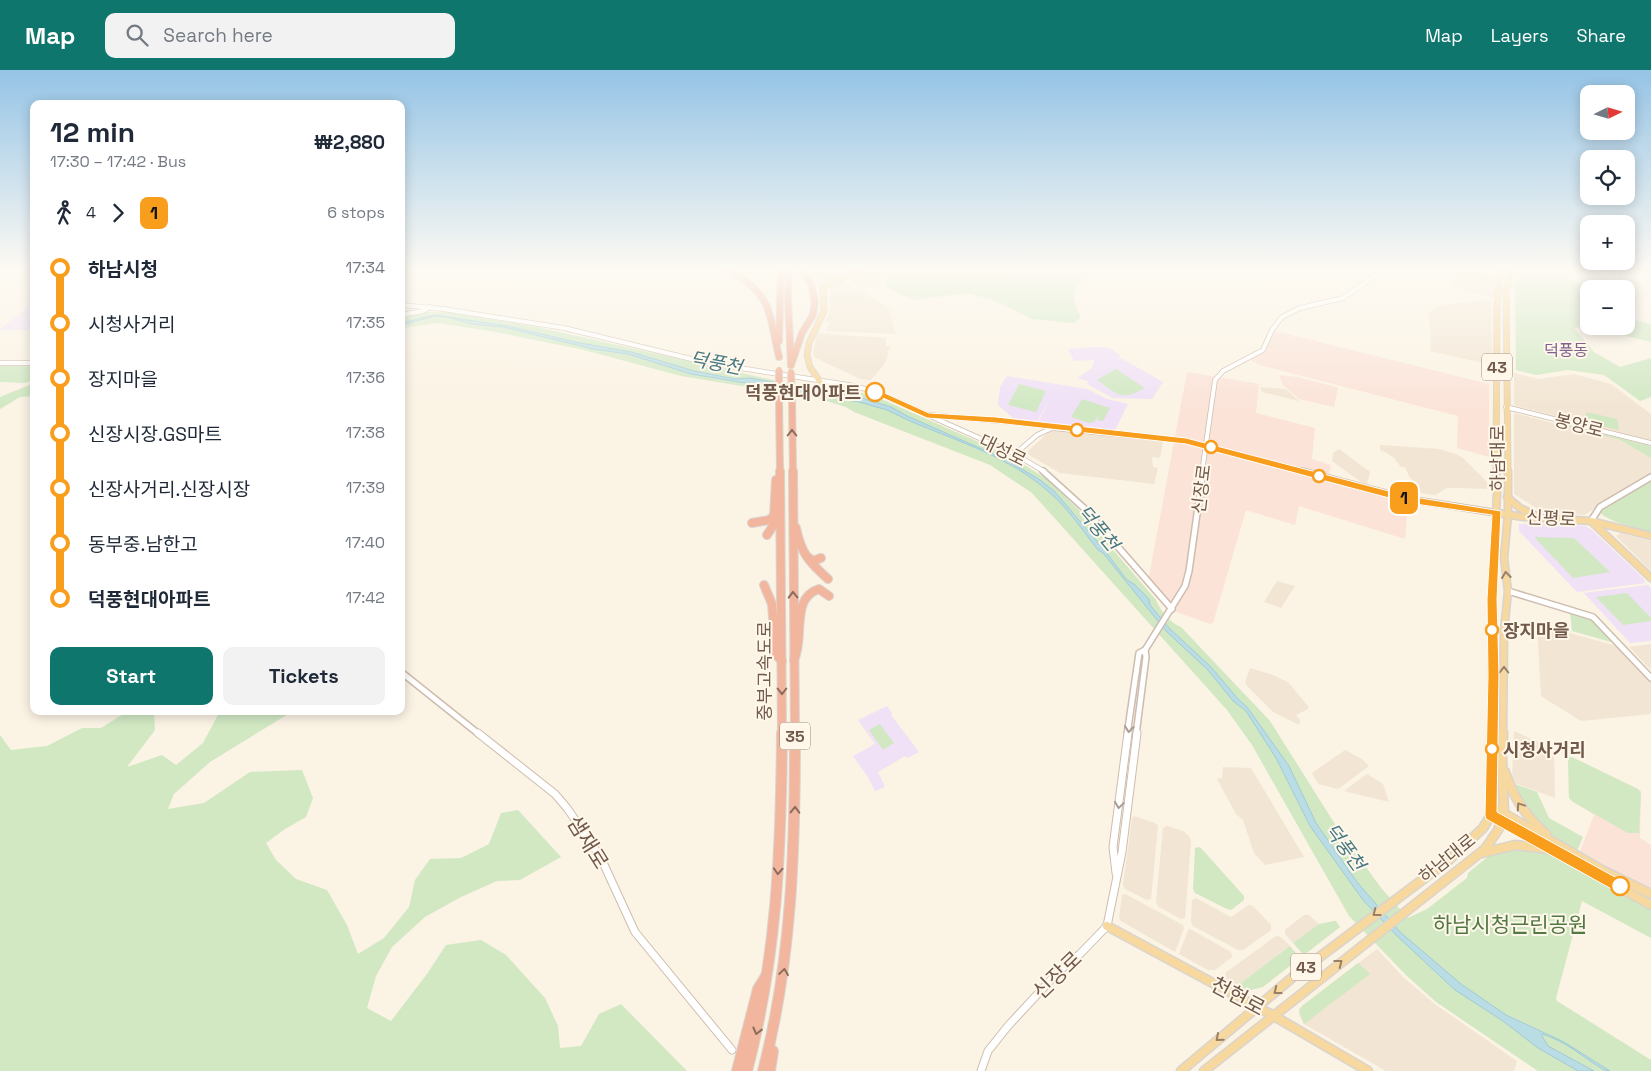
<!DOCTYPE html>
<meta charset="utf-8">
<style>
body{margin:0;font-family:"Space Grotesk","Noto Sans KR",sans-serif;background:#f2f2f3;color:#1f2937;height:100vh;display:flex;flex-direction:column;font-size:19px;white-space:nowrap}
*{box-sizing:border-box;margin:0}
p{font-size:16px;color:#747a83}
.icon{flex:none;width:28px;height:28px;fill:none;stroke:currentColor;stroke-width:2;stroke-linecap:round;stroke-linejoin:round}
.map{position:relative;flex:1;overflow:hidden}
.panel{position:absolute;left:30px;top:30px;width:375px;height:615px;display:flex;flex-direction:column;background:#fff;border-radius:10px;box-shadow:0 2px 12px #0003}
.panel>*{flex:none}
.badge{padding:0 10px;border-radius:8px;font-size:18px;line-height:32px}
.needle{width:32px;rotate:85deg}
.tools{position:absolute;left:1580px;top:15px;display:grid;gap:10px}
.tools a{display:grid;place-items:center;width:55px;height:55px;border-radius:10px;background:#fff;box-shadow:0 2px 12px #0003;font-size:25px}
.map>.badge{position:absolute;translate:-50% -50%;box-shadow:0 0 0 2px #fff}
.legs{display:flex;align-items:center;gap:8px;height:55px;padding:0 20px;font-size:16px}
.legs p{margin-inline-start:auto}
.head{display:flex;align-items:center;justify-content:space-between;height:85px;padding:0 20px}
h1{font-size:28px;font-weight:800;line-height:38px}
.button{display:flex;gap:10px;margin-top:auto;padding:10px 20px}
.button a{flex:1;height:58px;border-radius:10px;background:#0f766e;color:#fff;font-size:20px;font-weight:800;line-height:58px;text-align:center}
.button a+a{background:#f2f2f3;color:#1f2937}
ul{padding:0 20px;list-style:none}
li{display:flex;align-items:center;gap:18px;height:55px;font-size:19px}
li i{display:grid;place-items:center;width:8px;height:100%;margin:0 6px;background:currentColor}
li i::after{content:'';width:12px;height:12px;margin:-6px;border:4px solid;border-radius:50%;background:#fff}
li p{margin-inline-start:auto}
li:first-child i{background:linear-gradient(#0000 50%,currentColor 0)}
li:last-child i{background:linear-gradient(currentColor 50%,#0000 0)}
header{display:flex;align-items:center;gap:30px;box-sizing:border-box;height:70px;padding:0 25px;background:#0f766e;color:#fff}
header strong{font-size:24px}
nav{display:flex;gap:28px;margin-inline-start:auto;font-size:18px}
.search{width:350px;height:45px;background:#f2f2f3;display:flex;align-items:center;gap:12px;box-sizing:border-box;padding:0 18px;border-radius:10px;color:#747a83;font-size:19px}
.map>svg:first-child{display:block}
.residential{fill:#f2e5d3}
.commercial{fill:#fbe3d8}
.industrial{fill:#ebe5de}
.education{fill:#f0e1f7}
.green{fill:#d1e8c3}
.water{fill:#badce4;stroke:#a0cbd5}
.lines{fill:none;stroke-linecap:round;stroke-linejoin:round}
.minor-far2-casing{stroke:#cebdae;stroke-width:5.5}
.minor-far1-casing{stroke:#cebdae;stroke-width:8}
.minor-casing{stroke:#cebdae;stroke-width:9}
.major-far2-casing{stroke:#dad4d0;stroke-width:7}
.major-far1-casing{stroke:#dad4d0;stroke-width:9}
.major-casing{stroke:#dad4d0;stroke-width:11}
.highway-far2-casing{stroke:#dad4d0;stroke-width:8}
.highway-far1-casing{stroke:#dad4d0;stroke-width:10}
.highway-casing{stroke:#dad4d0;stroke-width:12}
.minor-far2{stroke:#fff;stroke-width:4}
.minor-far1{stroke:#fff;stroke-width:5}
.minor{stroke:#fff;stroke-width:7}
.major-far2{stroke:#f7d89f;stroke-width:5}
.major-far1{stroke:#f7d89f;stroke-width:6}
.major{stroke:#f7d89f;stroke-width:8}
.highway-far2{stroke:#f2b69e;stroke-width:6}
.highway-far1{stroke:#f2b69e;stroke-width:8}
.highway{stroke:#f2b69e;stroke-width:10}
.highway-bridge-casing{stroke:#dad4d0;stroke-width:8;stroke-linecap:butt}
.highway-bridge{stroke:#f2b69e;stroke-width:6}
.oneway{stroke:#8c6c5c}
.oneway2{stroke:#9a8064}
.oneway3{stroke:#aa9c93}
.line-1{fill:#f99d1c;stroke:#fff}
.stop-1-dot{fill:#fff;stroke:#f99d1c;stroke-width:2.5}
.labels{text-anchor:middle;dominant-baseline:central;stroke-width:4;stroke-linejoin:round;paint-order:stroke}
.far-quarter-label{font-size:16px;fill:#81638e;stroke:#fef7ea}
.shield{fill:#fef7ea;stroke:#9c897b;stroke-width:1}
.shield-label{font-size:16px;font-weight:bold;fill:#725a4b}
.stop-label{font-size:18px;font-weight:bold;fill:#725a4b;stroke:#fef7ea;text-anchor:start}
.street-label{font-size:18px;fill:#725a4b;stroke:#fef7ea}
.water-label{font-size:19px;font-style:italic;fill:#467985;stroke:#fef7ea}
.near-street-label{font-size:21px;fill:#725a4b;stroke:#fef7ea}
.near-park-label{font-size:21px;fill:#527843;stroke:#fef7ea}
</style>
<header>
<strong>Map</strong>
<div class="search"><svg class="icon" aria-label="search" viewBox="0 0 24 24"><circle cx="10" cy="10" r="6"/><path d="M15 15l6 6"/></svg>Search here</div>
<nav><a>Map</a><a>Layers</a><a>Share</a></nav>
</header>
<div class="map">
<svg width="1651" height="1001" viewBox="0 0 1651 1001">
<rect width="100%" height="100%" fill="#fbf3e4"/>
<g class="residential">
<path d="M810,198H860L823,213Z"/>
<path d="M873,198H931L901,201L885,206L880,211L882,215L864,219L846,209Z"/>
<path d="M1454,198H1479L1495,211V228L1452,218Z"/>
<path d="M842,212L864,223L889,239L896,264L826,261L830,253L825,252L830,241V218Z"/>
<path d="M1483,230L1491,232L1492,295L1430,281L1431,262L1428,244L1435,238L1445,235Z"/>
<path d="M817,263L886,268V276L892,277L888,280L887,289L883,296L871,310L860,309L814,287L813,283Z"/>
<path d="M1514,303L1538,309L1574,304L1611,314L1651,344V371L1516,336L1514,334Z"/>
<path d="M1260,317L1286,319L1299,331L1262,322Z"/>
<path d="M1514,343L1556,354V352L1559,355L1620,370L1651,388V404L1584,445L1543,442L1514,424Z"/>
<path d="M1055,360L1163,372L1160,388L1152,387L1153,397L1158,398L1154,414L1060,403L1026,383L1049,362Z"/>
<path d="M1380,375L1439,379L1456,384L1464,389L1487,412V419L1459,418H1447L1435,425L1420,423L1414,416L1415,414L1409,406L1405,397H1401L1394,388L1385,382L1380,380Z"/>
<path d="M1339,379L1370,402L1367,414L1361,412L1332,391L1333,383Z"/>
<path d="M1620,463L1651,471V501L1616,466Z"/>
<path d="M1277,511L1295,516L1281,538L1264,532Z"/>
<path d="M1537,554L1620,577L1651,611V644L1581,651L1541,626Z"/>
<path d="M1651,574V600L1629,577Z"/>
<path d="M1250,598L1273,605L1288,612L1308,636V639L1296,645L1300,650L1299,655L1273,642L1247,616L1245,612Z"/>
<path d="M1514,661L1549,677L1554,682L1555,728L1512,712Z"/>
<path d="M1345,680L1362,689L1369,696L1338,719L1318,714L1312,703Z"/>
<path d="M1223,697L1251,698L1304,787L1265,795L1254,783L1243,750L1236,744L1217,709L1222,708Z"/>
<path d="M1367,704L1383,714L1389,732L1344,721Z"/>
<path d="M1134,746L1155,753L1158,756L1151,829L1147,830L1125,819L1123,815L1132,748Z"/>
<path d="M1167,756L1183,761L1189,766L1191,770L1185,848L1181,849L1159,837L1156,833L1163,758Z"/>
<path d="M1125,824L1183,855L1184,858L1175,882L1121,851L1119,848L1122,825Z"/>
<path d="M1196,828L1231,847L1249,835L1253,836L1271,855V860L1243,880H1238L1193,856L1191,851L1192,830Z"/>
<path d="M1304,845H1309L1319,854L1293,873L1285,864V860Z"/>
<path d="M1190,859L1231,882L1232,887L1215,900H1208L1179,884L1188,860Z"/>
<path d="M1276,866L1281,867L1290,876L1237,916L1228,911L1225,903Z"/>
<path d="M1377,879L1403,907L1436,935L1517,991L1514,1001H1386L1304,954L1299,945V940L1302,936Z"/>
</g>
<g class="commercial">
<path d="M1275,261L1489,314V387L1457,378L1458,346L1259,295L1251,290L1267,280V273Z"/>
<path d="M1187,302L1259,314L1256,343L1315,358L1312,389L1331,395L1328,411L1408,433L1405,469L1299,436L1295,455L1246,440L1213,553L1210,554L1171,540L1148,512Z"/>
<path d="M1279,305L1297,307L1336,317L1338,318L1334,337L1299,329L1283,315Z"/>
<path d="M1568,687H1571L1641,721L1640,768L1651,775V821L1580,781L1594,745L1569,728Z"/>
</g>
<path class="industrial" d="M1600,205L1628,218L1626,225V219H1593Z"/>
<g class="education">
<path d="M34,232V260H0V259Z"/>
<path d="M1099,277L1109,278L1120,285L1119,287L1163,312L1152,329L1113,328L1087,314L1088,311L1077,308L1092,298L1094,290L1074,291L1068,279Z"/>
<path d="M1007,306L1087,319L1107,329L1128,334L1115,360L1038,352L1049,331L1037,351L1013,348L998,335L1000,317Z"/>
<path d="M1519,454H1559L1585,456L1592,460L1643,508L1645,513L1577,522L1519,461Z"/>
<path d="M1648,515L1651,518V571L1630,573L1584,523Z"/>
<path d="M887,636L892,643L891,645L919,682L907,688L905,686L878,702L885,717L875,721L868,707L853,686L875,674L858,650Z"/>
</g>
<g class="green">
<path d="M969,198H1095C1074,219 1067,219 1081,248L1074,253L1032,249L991,229L964,223L915,230L890,219L883,212C906,189 943,207 969,198Z"/>
<path d="M1525,198H1575L1565,207L1585,216L1581,240L1589,242V256H1626V248L1651,254V272L1585,256L1574,258L1594,282L1620,297L1651,288V327L1640,331L1604,305L1568,300L1536,305L1516,300L1515,214Z"/>
<path d="M424,242H447L537,257L800,316L870,324L1008,385L1047,409L1080,441L1156,530C1162,543 1168,551 1181,557L1270,651L1340,762L1382,819L1408,848L1427,839L1467,808L1468,803L1497,779L1504,777L1551,781L1651,838V868L1582,831L1556,928L1557,931L1651,990V1001H1538L1436,932L1406,905L1349,846L1252,675L1227,640L1032,423L990,395L854,342L846,337L820,329L681,306L584,280L496,262L438,253L401,258V248Z"/>
<path d="M34,295V310L24,313L0,312V296Z"/>
<path d="M1116,299L1145,318C1120,332 1118,324 1097,310Z"/>
<path d="M34,313V326L20,327L0,339V327Z"/>
<path d="M1019,314L1046,321L1036,342L1008,335Z"/>
<path d="M1082,329L1110,338L1103,351L1097,350L1100,343L1094,352L1089,353L1071,347Z"/>
<path d="M1586,342L1617,349L1619,360L1587,353Z"/>
<path d="M1559,353L1651,376V388L1620,370L1559,355Z"/>
<path d="M1651,409V462C1638,458 1606,452 1599,441L1601,439Z"/>
<path d="M1536,467L1574,468L1610,502L1573,508L1535,468Z"/>
<path d="M1627,523L1651,548V551L1623,555L1596,527Z"/>
<path d="M1570,542L1593,548L1618,574L1572,561Z"/>
<path d="M128,641H154L155,660L127,697L162,685L176,695L203,673L220,641H293L210,692L174,724L168,739L204,733L250,702L302,700L313,728L306,747L285,759L266,773L276,790L296,809L327,820L347,855L358,884L384,868L409,837L415,810L430,789L461,788L489,774L501,743L518,740L561,787L520,810L497,811L461,827L425,847L392,877L376,906L367,938L391,951L427,904L446,875L481,870L506,885L545,928L558,956L560,978L581,976L599,944L621,934L687,1001H0V665L11,680L47,676L82,658H101Z"/>
<path d="M880,654L894,673L883,680L869,660Z"/>
<path d="M1568,687H1572L1638,719L1641,723L1639,763H1628L1573,732L1569,728Z"/>
<path d="M1512,713L1537,722L1549,748L1583,767L1577,781L1544,760L1530,746Z"/>
<path d="M1200,777L1244,826V830L1231,840L1227,839L1195,823L1193,819L1195,778Z"/>
<path d="M1334,851H1336L1340,857L1304,885L1293,873L1319,854Z"/>
<path d="M1290,876L1300,888L1263,917L1247,921L1237,916Z"/>
<path d="M1358,893L1370,904L1304,954L1299,940L1302,936Z"/>
</g>
<path class="water" d="M435,245L507,256L580,273L631,282L694,301L735,309L750,308L862,328L891,337L907,346L1007,390L1040,410L1055,422L1106,482L1126,509L1135,515L1149,529L1150,535L1169,558L1211,597L1238,629L1247,637L1289,696L1316,753L1357,812L1400,862L1461,914L1506,945L1564,972L1610,1001L1604,1000C1584,988 1566,971 1542,964V966L1548,976L1594,1001H1578L1538,978L1503,951L1455,920L1396,865L1363,830L1310,756L1276,688L1246,641L1233,631L1208,600L1166,561L1103,483L1098,480C1083,461 1068,438 1049,422C1010,387 957,371 910,351L887,340L859,332L691,304L628,284L593,279L503,257L472,254L447,247L435,246L401,255V253Z"/>
<g class="lines">
<defs>
<g id="minor-far2">
<path d="M401,235L443,239L564,258L708,293L849,315L874,321L1015,384L1045,402"/>
<path d="M401,245L423,241L430,237"/>
<path d="M0,293H34"/>
<path d="M1506,337L1651,373"/>
<path d="M930,345L1054,356"/>
<path d="M1015,384L1037,365L1052,358L1186,371L1307,402"/>
<path d="M1202,402L1215,310L1223,301L1263,280L1272,260L1282,247L1300,238L1343,228L1386,198"/>
</g>
<g id="minor-far1">
<path d="M1043,401L1085,439L1172,539"/>
<path d="M1302,401L1408,429L1497,443"/>
<path d="M1591,451L1600,437L1651,407"/>
<path d="M1508,521L1593,547L1651,608"/>
<path d="M401,602L480,665"/>
<path d="M1127,665L1139,583L1145,580L1185,516L1189,501L1203,401"/>
<path d="M1136,665L1146,587L1145,580"/>
</g>
<g id="minor">
<path d="M478,663L555,724L567,738L600,786L635,862L732,980"/>
<path d="M1116,803L1113,777L1128,663"/>
<path d="M981,1001L988,981L1008,956L1059,901L1080,884L1107,856L1122,782L1137,663"/>
</g>
<g id="major-far2">
<path d="M820,312L810,297L807,285L809,273L824,241L823,217L864,198"/>
<path d="M1496,402L1497,237L1499,209L1504,198"/>
<path d="M1508,402L1506,220L1513,198"/>
</g>
<g id="major-far1">
<path d="M1507,427L1520,438L1535,445"/>
<path d="M1497,443L1524,447L1591,451L1651,466"/>
<path d="M1592,452L1651,508"/>
<path d="M1492,665V529L1497,423L1496,401"/>
<path d="M1503,665L1504,561L1508,521L1504,488L1508,445V401"/>
</g>
<g id="major">
<path d="M1505,702C1513,727 1526,747 1546,764"/>
<path d="M1491,736L1602,800L1651,824"/>
<path d="M1491,745L1651,835"/>
<path d="M1482,783L1515,775L1548,779"/>
<path d="M1107,856L1274,946L1368,1001"/>
<path d="M1181,1001L1293,907L1450,789L1483,758L1491,745L1492,663"/>
<path d="M1204,1001L1485,779L1498,760L1504,744L1502,689L1503,663"/>
</g>
<g id="highway-far2">
<path d="M725,198C773,224 768,240 779,287"/>
<path d="M789,198L788,230L791,295"/>
<path d="M779,271L781,198"/>
<path d="M791,295L802,263L813,245L815,232L811,214L800,198"/>
<path d="M779,327L780,402"/>
<path d="M792,328L793,402"/>
</g>
<g id="highway-far1">
<path d="M780,401L782,665"/>
<path d="M793,401L795,665"/>
<path d="M752,453L769,450L774,446L776,410"/>
<path d="M796,458C801,483 809,492 828,509"/>
<path d="M767,465L773,456L774,446"/>
<path d="M808,487L813,491L821,488"/>
<path d="M764,515L772,534L776,585L782,591"/>
<path d="M794,590C805,567 790,528 819,519L829,526"/>
</g>
<g id="highway">
<path d="M737,1001L758,919L766,906"/>
<path d="M747,1001C777,886 781,781 782,663"/>
<path d="M763,1001C792,890 795,778 795,663"/>
<path d="M770,1001L773,981"/>
</g>
</defs>
<use href="#minor-far2" class="minor-far2-casing"/>
<use href="#minor-far1" class="minor-far1-casing"/>
<use href="#minor" class="minor-casing"/>
<use href="#major-far2" class="major-far2-casing"/>
<use href="#major-far1" class="major-far1-casing"/>
<use href="#major" class="major-casing"/>
<use href="#highway-far2" class="highway-far2-casing"/>
<use href="#highway-far1" class="highway-far1-casing"/>
<use href="#highway" class="highway-casing"/>
<use href="#minor-far2" class="minor-far2"/>
<use href="#minor-far1" class="minor-far1"/>
<use href="#minor" class="minor"/>
<use href="#major-far2" class="major-far2"/>
<use href="#major-far1" class="major-far1"/>
<use href="#major" class="major"/>
<use href="#highway-far2" class="highway-far2"/>
<use href="#highway-far1" class="highway-far1"/>
<use href="#highway" class="highway"/>
<defs>
<g id="highway-bridge">
<path d="M779,300V327"/>
<path d="M791,302L792,328"/>
</g>
</defs>
<use href="#highway-bridge" class="highway-bridge-casing"/>
<use href="#highway-bridge" class="highway-bridge"/>
</g>
<defs><path id="oneway-chevron" d="M-2-3.5L2.5 0L-2 3.5" fill="none" stroke-width="1.6" stroke-linecap="round" stroke-linejoin="round" transform="scale(1.25)"/></defs>
<g class="oneway">
<use href="#oneway-chevron" transform="translate(792 363) rotate(-90)"/>
<use href="#oneway-chevron" transform="translate(793 525) rotate(-91)"/>
<use href="#oneway-chevron" transform="translate(782 621) rotate(90)"/>
<use href="#oneway-chevron" transform="translate(795 740) rotate(-89)"/>
<use href="#oneway-chevron" transform="translate(778 801) rotate(93)"/>
<use href="#oneway-chevron" transform="translate(784 902) rotate(-82)"/>
<use href="#oneway-chevron" transform="translate(757 961) rotate(104)"/>
</g>
<g class="oneway2">
<use href="#oneway-chevron" transform="translate(1506 505) rotate(-97)"/>
<use href="#oneway-chevron" transform="translate(1504 600) rotate(-90)"/>
<use href="#oneway-chevron" transform="translate(1520 736) rotate(-124)"/>
<use href="#oneway-chevron" transform="translate(1376 843) rotate(143)"/>
<use href="#oneway-chevron" transform="translate(1339 893) rotate(-38)"/>
<use href="#oneway-chevron" transform="translate(1277 921) rotate(142)"/>
<use href="#oneway-chevron" transform="translate(1219 968) rotate(139)"/>
</g>
<g class="oneway3">
<use href="#oneway-chevron" transform="translate(1129 659) rotate(97)"/>
<use href="#oneway-chevron" transform="translate(1119 735) rotate(98)"/>
</g>
<linearGradient id="sky" x2="0" y2="1"><stop stop-color="#95c4e6"/><stop offset="0.59" stop-color="#fdfaf3"/><stop offset="1" stop-color="#fdfaf3" stop-opacity="0"/></linearGradient>
<rect width="1651" height="338" fill="url(#sky)"/>
<path class="line-1" d="M872,320H878L929,343L996,347L1186,368L1408,426L1501,441L1497,529L1499,605L1497,742L1624,812L1626,816L1624,821L1620,823L1615,821L1486,749L1485,745L1488,605L1487,529L1492,445L1408,433L1186,374L996,353L927,348L872,323Z"/>
<g class="stop-1-dot">
<circle cx="875" cy="322" r="9"/>
<circle cx="1077" cy="360" r="6"/>
<circle cx="1211" cy="377" r="6"/>
<circle cx="1319" cy="406" r="6"/>
<circle cx="1492" cy="560" r="6"/>
<circle cx="1492" cy="679" r="6"/>
<circle cx="1620" cy="816" r="9"/>
</g>
<g class="labels">
<g class="far-quarter-label">
<text x="1566" y="280">덕풍동</text>
</g>
<g class="shield">
<rect x="1482" y="283.5" width="30" height="27" rx="4"/>
<rect x="780" y="652.5" width="30" height="27" rx="4"/>
<rect x="1291" y="883.5" width="30" height="27" rx="4"/>
</g>
<g class="shield-label">
<text x="1497" y="297">43</text>
<text x="795" y="666">35</text>
<text x="1306" y="897">43</text>
</g>
<g class="stop-label">
<text x="861" y="322" text-anchor="end">덕풍현대아파트</text>
<text x="1503" y="560">장지마을</text>
<text x="1503" y="679">시청사거리</text>
</g>
<g class="street-label">
<text transform="translate(1579 355) rotate(14)">봉양로</text>
<text transform="translate(1003 380) rotate(26)">대성로</text>
<text transform="translate(1497 388) rotate(-90)">하남대로</text>
<text transform="translate(1201 419) rotate(-83)">신장로</text>
<text transform="translate(1551 448) rotate(3)">신평로</text>
<text transform="translate(764 601) rotate(-90)">중부고속도로</text>
<text transform="translate(1447 788) rotate(-39)">하남대로</text>
</g>
<g class="water-label">
<text transform="translate(716 293) rotate(11)">덕풍천</text>
<text transform="translate(1098 458) rotate(50)">덕풍천</text>
<text transform="translate(1345 777) rotate(54)">덕풍천</text>
</g>
<g class="near-street-label">
<text transform="translate(588 772) rotate(58)">샘재로</text>
<text transform="translate(1057 905) rotate(-44)">신장로</text>
<text transform="translate(1238 926) rotate(28)">천현로</text>
</g>
<g class="near-park-label">
<text x="1510" y="854">하남시청근린공원</text>
</g>
</g>
</svg>
<div class="tools">
<a><svg class="needle" viewBox="-14 -14 28 28"><path d="M0-13l5 13h-10z" fill="#e53935"/><path d="M0 13l5-13h-10z" fill="#747a83"/></svg></a>
<a><svg class="icon" aria-label="locate" viewBox="0 0 24 24"><circle cx="12" cy="12" r="6"/><path d="M12 2v4M12 18v4M2 12h4M18 12h4"/></svg></a>
<a>+</a>
<a>−</a>
</div>
<b class="badge" style="left:1404px;top:428px;background:#f99d1c;color:#111">1</b>
<section class="panel">
<div class="head"><div><h1>12 min</h1><p>17:30 – 17:42 · Bus</p></div><b>₩2,880</b></div>
<div class="legs"><svg class="icon" aria-label="walk" viewBox="0 0 24 24"><circle cx="13" cy="4" r="2"/><path d="M13 8l-2 6 4 7M11 14l-3 7M7 12l3-4h3l4 4"/></svg>4<svg class="icon" aria-label="forward" viewBox="0 0 24 24"><path d="M9 5l7 7-7 7"/></svg><b class="badge" style="background:#f99d1c;color:#111">1</b><p>6 stops</p></div>
<ul>
<li><i style="color:#f99d1c"></i><b>하남시청</b><p>17:34</p></li>
<li><i style="color:#f99d1c"></i><span>시청사거리</span><p>17:35</p></li>
<li><i style="color:#f99d1c"></i><span>장지마을</span><p>17:36</p></li>
<li><i style="color:#f99d1c"></i><span>신장시장.GS마트</span><p>17:38</p></li>
<li><i style="color:#f99d1c"></i><span>신장사거리.신장시장</span><p>17:39</p></li>
<li><i style="color:#f99d1c"></i><span>동부중.남한고</span><p>17:40</p></li>
<li><i style="color:#f99d1c"></i><b>덕풍현대아파트</b><p>17:42</p></li>
</ul>
<div class="button"><a>Start</a><a>Tickets</a></div>
</section>
</div>
